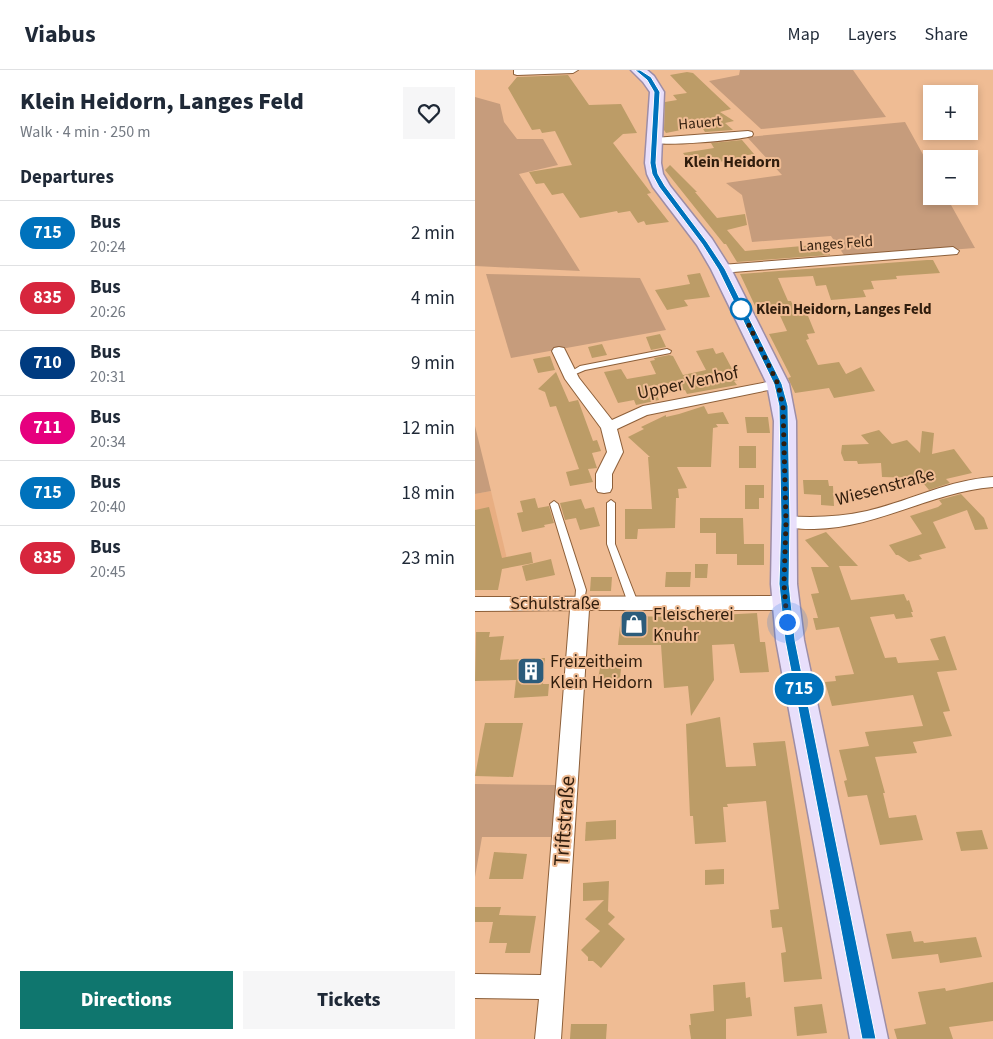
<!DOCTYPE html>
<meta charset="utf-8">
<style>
body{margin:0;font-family:"Source Sans 3",sans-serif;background:#f6f6f7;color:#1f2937;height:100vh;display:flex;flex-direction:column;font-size:19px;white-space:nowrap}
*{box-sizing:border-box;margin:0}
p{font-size:16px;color:#747a83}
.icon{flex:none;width:28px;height:28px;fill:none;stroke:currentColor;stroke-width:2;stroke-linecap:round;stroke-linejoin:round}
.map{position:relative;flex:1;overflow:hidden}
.sheet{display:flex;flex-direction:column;background:#fff;width:475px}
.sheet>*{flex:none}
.badge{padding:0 10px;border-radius:16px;font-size:18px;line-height:32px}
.buttons{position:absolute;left:448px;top:15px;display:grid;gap:10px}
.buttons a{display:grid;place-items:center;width:55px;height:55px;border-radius:0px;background:#fff;box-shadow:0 2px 8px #0003;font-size:25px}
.you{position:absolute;width:25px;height:25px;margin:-12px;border:4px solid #fff;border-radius:50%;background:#1a73e8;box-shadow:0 0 0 8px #1a73e833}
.map>.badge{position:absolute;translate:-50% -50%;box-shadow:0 0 0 2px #fff}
h2{padding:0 20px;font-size:19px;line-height:45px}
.round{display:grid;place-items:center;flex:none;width:52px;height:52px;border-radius:0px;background:#f6f6f7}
.summary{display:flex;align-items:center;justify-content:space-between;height:85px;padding:0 20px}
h1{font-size:24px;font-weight:800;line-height:38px}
.action{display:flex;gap:10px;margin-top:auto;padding:10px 20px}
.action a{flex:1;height:58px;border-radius:0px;background:#0f766e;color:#fff;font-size:20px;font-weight:800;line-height:58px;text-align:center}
.action a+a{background:#f6f6f7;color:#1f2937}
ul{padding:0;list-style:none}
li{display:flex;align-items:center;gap:15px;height:65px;padding:0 20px;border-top:1px solid #e0e1e3}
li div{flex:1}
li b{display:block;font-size:19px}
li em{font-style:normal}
li .badge{min-width:55px;font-weight:700;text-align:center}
header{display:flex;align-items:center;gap:30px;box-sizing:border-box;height:70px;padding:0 25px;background:#fff;border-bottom:1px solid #e0e1e3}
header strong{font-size:24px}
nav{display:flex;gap:28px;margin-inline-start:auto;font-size:18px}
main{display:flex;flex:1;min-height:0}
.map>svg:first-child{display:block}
.built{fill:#e8ae82}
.green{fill:#c69c7c}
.building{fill:#bc9c67}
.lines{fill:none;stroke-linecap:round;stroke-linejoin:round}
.lane-casing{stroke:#8d5f39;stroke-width:2}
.street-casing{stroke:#8d5f39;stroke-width:2}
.primary-casing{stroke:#9d8da6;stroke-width:3}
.lane{fill:#fff;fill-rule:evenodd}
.street{fill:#fff;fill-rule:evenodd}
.primary{fill:#e8dffb;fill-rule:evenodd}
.line{fill:#0072bc;stroke:#fff}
.walk{stroke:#301d0d;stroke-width:5;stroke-dasharray:0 9}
.stop-dot{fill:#fff;stroke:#0072bc;stroke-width:2.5}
.labels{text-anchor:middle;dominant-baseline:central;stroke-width:4;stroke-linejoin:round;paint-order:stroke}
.far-street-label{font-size:15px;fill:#301d0d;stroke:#efbc94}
.far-stop-label{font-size:15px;font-weight:bold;fill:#301d0d;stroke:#efbc94;text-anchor:start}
.far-quarter-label{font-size:16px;font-weight:bold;fill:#301d0d;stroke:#efbc94}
.street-label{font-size:18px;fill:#301d0d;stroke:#efbc94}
.poi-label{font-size:18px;fill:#301d0d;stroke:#efbc94;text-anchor:start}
.near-street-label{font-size:21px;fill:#301d0d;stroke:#efbc94}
</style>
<header>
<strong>Viabus</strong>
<nav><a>Map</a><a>Layers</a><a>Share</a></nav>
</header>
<main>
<section class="sheet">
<div class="summary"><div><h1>Klein Heidorn, Langes Feld</h1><p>Walk · 4 min · 250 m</p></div><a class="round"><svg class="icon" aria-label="heart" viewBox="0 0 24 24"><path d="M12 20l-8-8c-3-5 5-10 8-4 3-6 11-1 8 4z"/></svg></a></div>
<h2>Departures</h2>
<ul>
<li><span class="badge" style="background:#0072bc;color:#fff">715</span><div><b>Bus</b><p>20:24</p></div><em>2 min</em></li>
<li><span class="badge" style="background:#d7263d;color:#fff">835</span><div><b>Bus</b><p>20:26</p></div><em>4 min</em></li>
<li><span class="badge" style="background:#003b80;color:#fff">710</span><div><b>Bus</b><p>20:31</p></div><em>9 min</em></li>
<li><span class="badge" style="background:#e6007e;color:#fff">711</span><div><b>Bus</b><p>20:34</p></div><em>12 min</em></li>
<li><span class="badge" style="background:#0072bc;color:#fff">715</span><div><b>Bus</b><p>20:40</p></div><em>18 min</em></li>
<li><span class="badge" style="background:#d7263d;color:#fff">835</span><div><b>Bus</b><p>20:45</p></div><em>23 min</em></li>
</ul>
<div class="action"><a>Directions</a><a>Tickets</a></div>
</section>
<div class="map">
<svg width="518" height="969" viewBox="0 0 518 969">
<rect width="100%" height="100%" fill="#efbc94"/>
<path class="built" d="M16,421L32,489L0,496V424Z"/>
<g class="green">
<path d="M265,0H378L411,47L286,59L234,11L264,5Z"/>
<path d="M0,27L25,34L29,52L42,69H68L83,95L44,104L105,201L0,196Z"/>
<path d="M430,52L456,99V126H471L500,178L371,188L356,166L277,172L267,125L251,113L307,105L272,67Z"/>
<path d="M11,204L165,208L191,260L36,288Z"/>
<path d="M0,356L16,421L0,424Z"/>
<path d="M0,714L82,715L76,767H7L0,807Z"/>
</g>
<g class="building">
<path d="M212,2L218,3L256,39L245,42L259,51L250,53L258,60L230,62L226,56L191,63L189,60L190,32L202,30L198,25L212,23L195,5Z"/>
<path d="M93,5L114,35L146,34L162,63L148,64L138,73L176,123L172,124L194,152L171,155L169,151L163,153L155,141L143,143L142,141L105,148L88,123L77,125L69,113L61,114L54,102L97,95L80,61L67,63L65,59L57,60L33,18L42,7Z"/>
<path d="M267,70L279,84L267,86L268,88L218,96L208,83L239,78L236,73Z"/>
<path d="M195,95L222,122H220L242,148L270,144L272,155L252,160L270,181L351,174L355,185L262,192L251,174H249L190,100Z"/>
<path d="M452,190H458L465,203L421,206L422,209L396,211L399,219L388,220L391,227L356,230L351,215L341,216L338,206L303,208L313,231H316L321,242L331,241L340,263L332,264L334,269L331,270L343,295L364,292L371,304L386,297L400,321L359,328L354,318L320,323L313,308L316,307L294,264L312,261L302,239L283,242L265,204Z"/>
<path d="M225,203L235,227L209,230L213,236L192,240L180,220L215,214L212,205Z"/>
<path d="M185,264L191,277L176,280L171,267Z"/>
<path d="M127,274L132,285L117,288L113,277Z"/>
<path d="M238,278L241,284L248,282L263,310L259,311L262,315L212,324L210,320L182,325L184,330L161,335L159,330L143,333L129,302L146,299L152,309L181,304L175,291L180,290L179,288L194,285L198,286L208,305L231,300L221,281Z"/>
<path d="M75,286L80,300L63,303L58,289Z"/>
<path d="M81,302L94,332L103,330L118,371L122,370L126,381L117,383L122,398L113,399L118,412L95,416L91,402L104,399L81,336L75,337L70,322L63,319Z"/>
<path d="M229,336L233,344L248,342L254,354H241L243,357L238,358L236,397H202L212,418L203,419L204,428H201L200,458L163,459L162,469H150V439H177L173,387H175L153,367L169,359L166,357L191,345V347L204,344Z"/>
<path d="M270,347H293L295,363H272Z"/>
<path d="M404,360L417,374L432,370L445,383L447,361L459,363L457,384L479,379L497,403L471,409L475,413L454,420L444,408L407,407L406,393L383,394L382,391H369L366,383L367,375L394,374L386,365Z"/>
<rect x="264" y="376" width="17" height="22"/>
<path d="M328,410H353L354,416H358L359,436L346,435V425L329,424Z"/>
<path d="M270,415H289V428H284V439H270Z"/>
<path d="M486,424L509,448L513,459L500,460L492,440L458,452L471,478L444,485L447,489L434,492L423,485H421L414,475L447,464L435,446L463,437L467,434L464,430Z"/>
<path d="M60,428L63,438L74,436L79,453L69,455L70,457L47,462L42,443L48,442L45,431Z"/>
<path d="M106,429L110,439L119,437L125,456L105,460L101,448L90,450L85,433Z"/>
<path d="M14,437L27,488L56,482L58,493L27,499L23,520H0V440Z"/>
<path d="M225,448H268L269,474H289V495H262V484H241V463H225Z"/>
<path d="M351,462L383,496H364L376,530L429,524L432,531L434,530L438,542H436L438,547L421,549L419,544L395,547L410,588L421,587L423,593L464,590L455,569L470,566L482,600L462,602L475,641L468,642L477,666L438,672L442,683L400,687L410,723H408L414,748L441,745L448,770L405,775L392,725L373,727L369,711L372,710L364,680L394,676L390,662L448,656L438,625L357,636L350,612L361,611L360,606L379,604L364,557L341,560L338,548H343L336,524L344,523L336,497H354L330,470Z"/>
<path d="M76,489L80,505L51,511L47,496Z"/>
<path d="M220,494H233L232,508H220Z"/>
<path d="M191,502H216L215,517H190Z"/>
<path d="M116,507H137L136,521H115Z"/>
<path d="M282,543L285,572H290L294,602L265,603L259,574L237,575L239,610L216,646L213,616L189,618L186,575H143L146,546L207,547Z"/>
<path d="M1,562H15L14,567L29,566L25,590L70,588L68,614H74L73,626L39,628L41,610L0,611Z"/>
<path d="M134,588H147L145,609H123L125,598H133Z"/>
<path d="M245,647L251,697L281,696L278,673L310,671L347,909L309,912L306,883L311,882L307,857L297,858L295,840L304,839L291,731L252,734L253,737H248L251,772L220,774L218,746H215L211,654Z"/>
<path d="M10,653H48L38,707L0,706Z"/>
<path d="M141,750V769L110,771L111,752Z"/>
<path d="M507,760L513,779L486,781L481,762Z"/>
<path d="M19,782L52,784L48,809H14Z"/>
<path d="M249,799V814L230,815V800Z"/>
<path d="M134,811L133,841L140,847L133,854L150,869L126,898L118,891H113V887L106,880L125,861L110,849L129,830L108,831V813Z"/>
<path d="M0,837H26L24,845L61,846L55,883H30L32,873H14L18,852H0Z"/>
<path d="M436,861L439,872L448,871L449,873L501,867L507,887L465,893L463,884L417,889L411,864Z"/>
<path d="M270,912L271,928L275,927L277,946L251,949V969H216L214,955H216L215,944L239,941L238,915Z"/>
<path d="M518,912V951L474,957L478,969H422L419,959L451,954L443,922L470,918L471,921Z"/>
<path d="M347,934L352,963L322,966L319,937Z"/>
<path d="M96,954H132L131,969H95Z"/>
</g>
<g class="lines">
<defs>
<g id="lane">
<path d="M192,279L196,281L195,283L110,300L96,306L92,304L105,296Z"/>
<path d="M136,430L140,433V474L163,533L161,535H155L153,533L132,474V433Z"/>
<path d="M79,431L83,434L111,520L108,535H102L100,533L101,520L75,434Z"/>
</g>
<g id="street">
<path d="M39,0H103L98,3L42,5L39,4Z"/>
<path d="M273,61L277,62L278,64L277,66C263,70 181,78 174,71L179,68Z"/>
<path d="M478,177L484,181L482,184L246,203L240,199L246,195Z"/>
<path d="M84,277L89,278L104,308L137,350L168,336L303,310L308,311L310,314L308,317L303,318L172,345L142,359L148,382L137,404V418L135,422L129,423L123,422L121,418V404L132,382L126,358L90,309L77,281L79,278Z"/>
<path d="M518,407V417C456,422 403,458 339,459C328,459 316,459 305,456L303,452L305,448L311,446C338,448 365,447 392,441C435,431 473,410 518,407Z"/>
<path d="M310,526L316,528L319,533L316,538L310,540H114L86,969H60L64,929L0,928V904L66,905L95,540L0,541V527Z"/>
</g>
<path id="primary" d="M156,0H172L179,6L189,22L186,93L188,104L195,116L237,169L256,199L314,314L321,351L322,514L329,570L413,969H375L301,570L296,514L299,351L292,314L236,199L222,175L178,117L172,104L170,93L175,22L168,12Z"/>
</defs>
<use href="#lane" class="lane-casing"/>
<use href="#street" class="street-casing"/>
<use href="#primary" class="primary-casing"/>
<use href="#lane" class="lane"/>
<use href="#street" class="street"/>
<use href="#primary" class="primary"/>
</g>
<path class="line" d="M160,0H165L176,7L185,22L181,93L183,104L190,116L232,172L250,199L307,314L313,336L315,452L314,514L320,570L401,969H387L310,570L304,514L306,452L304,336L299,314L243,199L227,174L184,117L177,104L175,93L179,22L172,10Z"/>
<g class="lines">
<path class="walk" d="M266,239L303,314L308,336L311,452L309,514L312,552"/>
</g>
<defs>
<symbol id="shop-square" viewBox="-11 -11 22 22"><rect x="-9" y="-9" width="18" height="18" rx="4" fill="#2c5c7b" stroke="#efbc94"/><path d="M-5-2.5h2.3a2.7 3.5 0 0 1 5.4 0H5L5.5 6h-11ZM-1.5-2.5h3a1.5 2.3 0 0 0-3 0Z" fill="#fff"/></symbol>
<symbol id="building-square" viewBox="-11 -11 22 22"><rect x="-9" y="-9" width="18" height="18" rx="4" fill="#2c5c7b" stroke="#efbc94"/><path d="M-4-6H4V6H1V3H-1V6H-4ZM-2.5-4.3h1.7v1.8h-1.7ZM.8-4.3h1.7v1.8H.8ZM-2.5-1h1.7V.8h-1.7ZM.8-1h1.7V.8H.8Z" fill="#fff"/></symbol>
</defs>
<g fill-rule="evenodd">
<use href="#shop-square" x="143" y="538" width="32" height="32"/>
<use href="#building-square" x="40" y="585" width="32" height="32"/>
</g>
<circle class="stop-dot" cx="266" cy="239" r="10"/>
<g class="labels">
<g class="far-street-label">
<text transform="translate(225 53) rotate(-5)">Hauert</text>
<text transform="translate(361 174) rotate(-4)">Langes Feld</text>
</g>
<g class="far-stop-label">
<text x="281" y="239">Klein Heidorn, Langes Feld</text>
</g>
<g class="far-quarter-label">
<text x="257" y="92">Klein Heidorn</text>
</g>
<g class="street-label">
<text transform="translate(213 313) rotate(-12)">Upper Venhof</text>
<text transform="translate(410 417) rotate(-15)">Wiesenstraße</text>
<text x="80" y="533">Schulstraße</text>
</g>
<g class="poi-label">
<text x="178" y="544">Fleischerei<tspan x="178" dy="21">Knuhr</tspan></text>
<text x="75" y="591">Freizeitheim<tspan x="75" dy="21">Klein Heidorn</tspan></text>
</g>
<g class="near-street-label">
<text transform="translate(89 751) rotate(-86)">Triftstraße</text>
</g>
</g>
</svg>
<div class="buttons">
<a>+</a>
<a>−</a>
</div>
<div class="you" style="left:312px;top:552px"></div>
<b class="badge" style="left:324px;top:619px;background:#0072bc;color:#fff">715</b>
</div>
</main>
